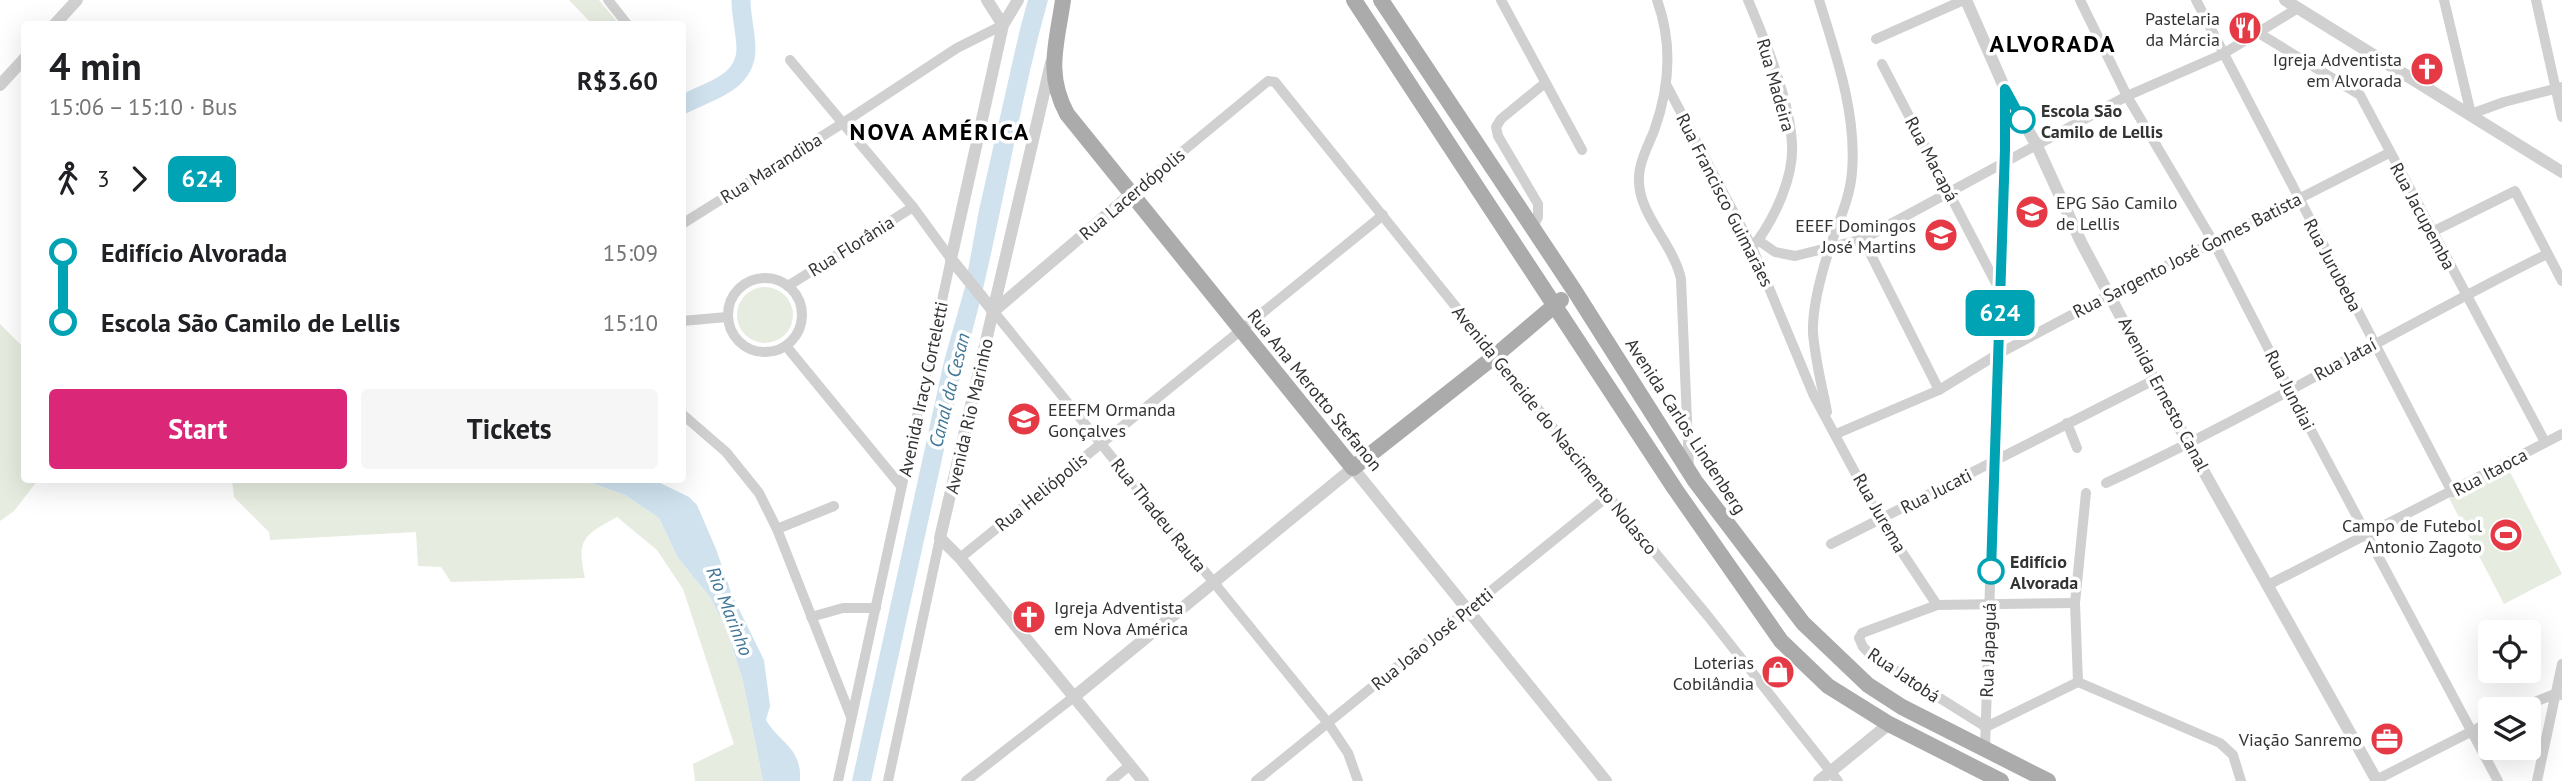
<!DOCTYPE html>
<meta charset="utf-8">
<style>
body{margin:0;font-family:"PT Sans",sans-serif;background:#f6f6f6;color:#202124;height:100vh;display:flex;flex-direction:column;font-size:26px;white-space:nowrap}
*{box-sizing:border-box;margin:0}
p{font-size:23px;color:#757577}
.icon{flex:none;width:38px;height:38px;fill:none;stroke:currentColor;stroke-width:2;stroke-linecap:round;stroke-linejoin:round}
.map{position:relative;flex:1;overflow:hidden}
.panel{position:absolute;left:21px;top:21px;width:665px;height:462px;display:flex;flex-direction:column;background:#fff;border-radius:7px;box-shadow:0 7px 28px #0002}
.panel>*{flex:none}
.badge{padding:0 14px;border-radius:10px;font-size:24px;line-height:46px}
.fabs{position:absolute;left:2478px;top:620px;display:grid;gap:14px}
.fabs a{display:grid;place-items:center;width:63px;height:63px;border-radius:7px;background:#fff;box-shadow:0 7px 28px #0002;font-size:35px}
.map>.badge{position:absolute;translate:-50% -50%;box-shadow:0 0 0 4px #fff}
.legs{display:flex;align-items:center;gap:10px;height:77px;padding:0 28px;font-size:23px}
.legs p{margin-inline-start:auto}
.head{display:flex;align-items:center;justify-content:space-between;height:119px;padding:0 28px}
h1{font-size:38px;font-weight:800;line-height:52px}
.primary-button{display:flex;gap:14px;margin-top:auto;padding:14px 28px}
.primary-button a{flex:1;height:80px;border-radius:7px;background:#db2777;color:#fff;font-size:28px;font-weight:800;line-height:80px;text-align:center}
.primary-button a+a{background:#f6f6f6;color:#202124}
ul{padding:0 28px;list-style:none}
li{display:flex;align-items:center;gap:24px;height:70px;font-size:26px}
li i{display:grid;place-items:center;width:10px;height:100%;margin:0 9px;background:currentColor}
li i::after{content:'';width:18px;height:18px;margin:-9px;border:5px solid;border-radius:50%;background:#fff}
li p{margin-inline-start:auto}
li:first-child i{background:linear-gradient(#0000 50%,currentColor 0)}
li:last-child i{background:linear-gradient(currentColor 50%,#0000 0)}
.map>svg:first-child{display:block}
.green{fill:#e6ecdf}
.water{fill:#cfe2ee}
.lines{fill:none;stroke-linecap:round;stroke-linejoin:round}
.river{stroke:#cfe2ee;stroke-width:19}
.minor{stroke:#d0d0d0;stroke-width:10}
.tertiary{stroke:#d0d0d0;stroke-width:12}
.primary{stroke:#ababab;stroke-width:16}
.line-1-casing{stroke:#fff;stroke-width:16}
.line-1{stroke:#00a3b4;stroke-width:10}
.stop-1-dot{fill:#fff;stroke:#00a3b4;stroke-width:3.5}
.labels{text-anchor:middle;dominant-baseline:central;stroke-width:7;stroke-linejoin:round;paint-order:stroke}
.poi-label{font-size:18px;fill:#333;stroke:#fff;text-anchor:end}
.street-label{font-size:18px;fill:#333;stroke:#fff}
.stop-label{font-size:18px;font-weight:bold;fill:#333;stroke:#fff;text-anchor:start}
.water-label{font-size:19px;font-style:italic;fill:#3f7597;stroke:#fff}
.district-label{font-size:24px;font-weight:bold;letter-spacing:2px;fill:#000;stroke:#fff}
</style>
<div class="map">
<svg width="2562" height="781" viewBox="0 0 2562 781">
<rect width="100%" height="100%" fill="#fff"/>
<g class="green">
<path d="M569,0H599L619,24H592Z"/>
<circle cx="765" cy="315" r="28"/>
<path d="M0,324L24,348V480H38L14,511L0,521Z"/>
<path d="M2508,468L2562,574L2504,604L2449,498Z"/>
<path d="M232,480H583L625,495L659,518L678,558L710,597L727,630L743,681L763,781H695L693,764L734,744L683,589L657,550L617,517C584,535 576,539 585,578L451,582L441,567L418,566L416,532L270,540L269,532L234,497Z"/>
</g>
<g class="water">
<path d="M1028,0H1048C1014,121 998,247 962,368L871,781H852L944,361L965,287L979,210L1020,29Z"/>
<path d="M583,480H654L689,497L697,505L716,549L732,595L764,660L770,706L766,720C780,744 802,747 800,781H763L743,681L727,630L710,597L678,558L659,518L625,495Z"/>
</g>
<g class="lines">
<path class="river" d="M682,105C708,91 745,84 746,50C746,33 741,17 741,0"/>
<g class="minor">
<path d="M608,0L627,24"/>
<path d="M1501,0L1582,150"/>
<path d="M1657,0C1673,44 1670,87 1654,131C1648,146 1638,164 1639,181C1639,215 1674,245 1681,279L1689,468"/>
<path d="M1748,0C1765,40 1790,101 1792,144C1794,177 1775,217 1756,243"/>
<path d="M1819,0C1836,55 1857,114 1852,172C1850,198 1839,220 1831,244C1822,271 1812,305 1813,333C1815,359 1822,386 1827,412"/>
<path d="M2080,0L2127,96L2214,243L2289,389L2498,781"/>
<path d="M2196,0L2452,492"/>
<path d="M2444,0L2471,114L2504,102L2562,87"/>
<path d="M2536,0L2562,117"/>
<path d="M2257,32L2360,95L2545,442"/>
<path d="M1876,39L1964,0"/>
<path d="M790,60L913,207L951,259L838,781"/>
<path d="M1882,64L2000,291"/>
<path d="M1667,86L1752,247L1814,396L1880,519L1937,605"/>
<path d="M1131,194L1268,81L1275,82L1608,496L1707,615L1838,781"/>
<path d="M682,224L843,123L957,48L1003,25"/>
<path d="M1532,229L1538,217V204L1498,136L1496,127L1501,119L1545,83"/>
<path d="M2432,232L2515,191L2562,281"/>
<path d="M1863,239L1939,390"/>
<path d="M1758,240L1775,252L1795,256L1863,239L2127,96L2223,54L2298,8"/>
<circle cx="765" cy="315" r="37"/>
<path d="M788,286L913,207"/>
<path d="M994,312L1328,723L1348,753L1358,781"/>
<path d="M682,321L727,317"/>
<path d="M786,346L901,486"/>
<path d="M682,414L726,452L759,493L777,529L851,717"/>
<path d="M2067,423L2077,448"/>
<path d="M1836,434L1939,390L1998,354L2111,294L2389,153"/>
<path d="M2106,483C2256,414 2398,328 2547,254"/>
<path d="M777,529L834,506"/>
<path d="M1831,544L2154,380"/>
<path d="M960,558L1383,215"/>
<path d="M2268,585L2562,434"/>
<path d="M2075,603L1937,605L1862,633L1859,638L1863,647L1871,655L1986,727L2078,682"/>
<path d="M811,617L843,608H876"/>
<path d="M2078,682L2220,743L2233,755L2241,781"/>
<path d="M2078,682L2075,603L2086,493"/>
<path d="M2517,709L2555,694L2562,695"/>
<path d="M1985,750L2005,90"/>
<path d="M2376,780L2490,722"/>
<path d="M888,781L940,538"/>
<path d="M966,781L1075,696"/>
<path d="M1111,781L1130,765"/>
<path d="M1256,781L1608,496"/>
<path d="M2537,781L2562,664"/>
</g>
<g class="tertiary">
<path d="M987,0L1003,25"/>
<path d="M1966,0L2005,89L2037,146L2081,242L2189,445L2377,781"/>
<path d="M2285,0L2562,172"/>
<path d="M55,24L77,0"/>
<path d="M1051,63L940,538L960,558L1143,781"/>
<path d="M0,85L24,59"/>
<path d="M994,311L1131,194"/>
<path d="M994,312L951,259L1003,25L1018,0"/>
<path d="M1075,696L1353,468L1606,781"/>
<path d="M1819,781L1889,724"/>
</g>
<g class="primary">
<path d="M1063,0C1057,43 1045,73 1067,114L1353,468L1495,356L1561,300"/>
<path d="M1354,0L1675,489L1781,641L1828,686L1889,724L2001,781"/>
<path d="M1381,0L1574,290L1695,481L1803,623L1868,685L1902,707L2048,781"/>
</g>
</g>
<g class="lines">
<defs>
<path id="line-1" d="M1991,571L2005,150V89L2022,120"/>
</defs>
<use href="#line-1" class="line-1-casing"/>
<use href="#line-1" class="line-1"/>
</g>
<defs>
<symbol id="restaurant-disc" viewBox="-11 -11 22 22"><circle r="9.5" fill="#e63946" stroke="#fff"/><path d="M-5-6h1v4h1v-4h1v4h1v-4h1v5L-1.5 .5V6h-2V.5L-5-1ZM5-6V6H3V1.5H1.5Q1.5-4 5-6Z" fill="#fff"/></symbol>
<symbol id="church-disc" viewBox="-11 -11 22 22"><circle r="9.5" fill="#e63946" stroke="#fff"/><path d="M-1.2-6h2.4v3.5h3.3v2.4h-3.3V6h-2.4V-.1h-3.3v-2.4h3.3Z" fill="#fff"/></symbol>
<symbol id="school-disc" viewBox="-11 -11 22 22"><circle r="9.5" fill="#e63946" stroke="#fff"/><path d="M0-5L7-2L0 1L-7-2ZM-4 1L0 2.5L4 1V4Q0 6-4 4Z" fill="#fff"/></symbol>
<symbol id="stadium-disc" viewBox="-11 -11 22 22"><circle r="9.5" fill="#e63946" stroke="#fff"/><path d="M0-5a6.5 5 0 1 0 0 10a6.5 5 0 1 0 0-10ZM-3.5-1.8h7v3.6h-7Z" fill="#fff"/></symbol>
<symbol id="shop-disc" viewBox="-11 -11 22 22"><circle r="9.5" fill="#e63946" stroke="#fff"/><path d="M-5-2.5h2.3a2.7 3.5 0 0 1 5.4 0H5L5.5 6h-11ZM-1.5-2.5h3a1.5 2.3 0 0 0-3 0Z" fill="#fff"/></symbol>
<symbol id="office-disc" viewBox="-11 -11 22 22"><circle r="9.5" fill="#e63946" stroke="#fff"/><path d="M-6-3h4V-5.5h4V-3h4V5H-6ZM-1-4.5V-3h2v-1.5ZM-6 0V1H6V0Z" fill="#fff"/></symbol>
</defs>
<g fill-rule="evenodd">
<use href="#restaurant-disc" x="2226" y="9" width="38" height="38"/>
<use href="#church-disc" x="2408" y="50" width="38" height="38"/>
<use href="#school-disc" x="2013" y="193" width="38" height="38"/>
<use href="#school-disc" x="1922" y="216" width="38" height="38"/>
<use href="#school-disc" x="1005" y="400" width="38" height="38"/>
<use href="#stadium-disc" x="2487" y="516" width="38" height="38"/>
<use href="#church-disc" x="1010" y="598" width="38" height="38"/>
<use href="#shop-disc" x="1759" y="653" width="38" height="38"/>
<use href="#office-disc" x="2368" y="720" width="38" height="38"/>
</g>
<g class="stop-1-dot">
<circle cx="2022" cy="120" r="12"/>
<circle cx="1991" cy="571" r="12"/>
</g>
<g class="labels">
<g class="poi-label">
<text x="2220" y="18">Pastelaria<tspan x="2220" dy="21">da Márcia</tspan></text>
<text x="2402" y="59">Igreja Adventista<tspan x="2402" dy="21">em Alvorada</tspan></text>
<text x="2056" y="202" text-anchor="start">EPG São Camilo<tspan x="2056" dy="21">de Lellis</tspan></text>
<text x="1916" y="225">EEEF Domingos<tspan x="1916" dy="21">José Martins</tspan></text>
<text x="1048" y="409" text-anchor="start">EEEFM Ormanda<tspan x="1048" dy="21">Gonçalves</tspan></text>
<text x="2482" y="525">Campo de Futebol<tspan x="2482" dy="21">Antonio Zagoto</tspan></text>
<text x="1054" y="607" text-anchor="start">Igreja Adventista<tspan x="1054" dy="21">em Nova América</tspan></text>
<text x="1754" y="662">Loterias<tspan x="1754" dy="21">Cobilândia</tspan></text>
<text x="2362" y="739">Viação Sanremo</text>
</g>
<g class="street-label">
<text transform="translate(1776 85) rotate(74)">Rua Madeira</text>
<text transform="translate(1932 159) rotate(62)">Rua Macapá</text>
<text transform="translate(771 168) rotate(-32)">Rua Marandiba</text>
<text transform="translate(1132 194) rotate(-40)">Rua Lacerdópolis</text>
<text transform="translate(1725 200) rotate(63)">Rua Francisco Guimarães</text>
<text transform="translate(2423 216) rotate(62)">Rua Jacupemba</text>
<text transform="translate(851 246) rotate(-32)">Rua Florânia</text>
<text transform="translate(2187 255) rotate(-27)">Rua Sargento José Gomes Batista</text>
<text transform="translate(2333 265) rotate(62)">Rua Jurubeba</text>
<text transform="translate(2345 359) rotate(-29)">Rua Jataí</text>
<text transform="translate(923 389) rotate(-78)">Avenida Iracy Corteletti</text>
<text transform="translate(1315 390) rotate(51)">Rua Ana Merotto Stefanon</text>
<text transform="translate(2290 390) rotate(63)">Rua Jundiai</text>
<text transform="translate(2164 394) rotate(62)">Avenida Ernesto Canal</text>
<text transform="translate(969 416) rotate(-77)">Avenida Rio Marinho</text>
<text transform="translate(1686 426) rotate(57)">Avenida Carlos Lindenberg</text>
<text transform="translate(1555 430) rotate(51)">Avenida Geneide do Nascimento Nolasco</text>
<text transform="translate(2490 472) rotate(-28)">Rua Itaoca</text>
<text transform="translate(1936 491) rotate(-27)">Rua Jucati</text>
<text transform="translate(1041 492) rotate(-39)">Rua Heliópolis</text>
<text transform="translate(1880 513) rotate(60)">Rua Jurema</text>
<text transform="translate(1159 515) rotate(51)">Rua Thadeu Rauta</text>
<text transform="translate(1432 639) rotate(-39)">Rua João José Pretti</text>
<text transform="translate(1988 650) rotate(-88)">Rua Japaguá</text>
<text transform="translate(1904 675) rotate(34)">Rua Jatobá</text>
</g>
<g class="stop-label">
<text x="2041" y="110">Escola São<tspan x="2041" dy="21">Camilo de Lellis</tspan></text>
<text x="2010" y="561">Edifício<tspan x="2010" dy="21">Alvorada</tspan></text>
</g>
<g class="water-label">
<text transform="translate(949 390) rotate(-76)">Canal da Cesan</text>
<text transform="translate(730 611) rotate(68)">Rio Marinho</text>
</g>
<g class="district-label">
<text x="2053" y="43">ALVORADA</text>
<text x="940" y="131">NOVA AMÉRICA</text>
</g>
</g>
</svg>
<div class="fabs">
<a><svg class="icon" aria-label="locate" viewBox="0 0 24 24"><circle cx="12" cy="12" r="6"/><path d="M12 2v4M12 18v4M2 12h4M18 12h4"/></svg></a>
<a><svg class="icon" aria-label="layers" viewBox="0 0 24 24"><path d="M12 4l9 5-9 5-9-5zM3 14l9 5 9-5"/></svg></a>
</div>
<b class="badge" style="left:2000px;top:313px;background:#00a3b4;color:#fff">624</b>
<section class="panel">
<div class="head"><div><h1>4 min</h1><p>15:06 – 15:10 · Bus</p></div><b>R$3.60</b></div>
<div class="legs"><svg class="icon" aria-label="walk" viewBox="0 0 24 24"><circle cx="13" cy="4" r="2"/><path d="M13 8l-2 6 4 7M11 14l-3 7M7 12l3-4h3l4 4"/></svg>3<svg class="icon" aria-label="forward" viewBox="0 0 24 24"><path d="M9 5l7 7-7 7"/></svg><b class="badge" style="background:#00a3b4;color:#fff">624</b></div>
<ul>
<li><i style="color:#00a3b4"></i><b>Edifício Alvorada</b><p>15:09</p></li>
<li><i style="color:#00a3b4"></i><b>Escola São Camilo de Lellis</b><p>15:10</p></li>
</ul>
<div class="primary-button"><a>Start</a><a>Tickets</a></div>
</section>
</div>
